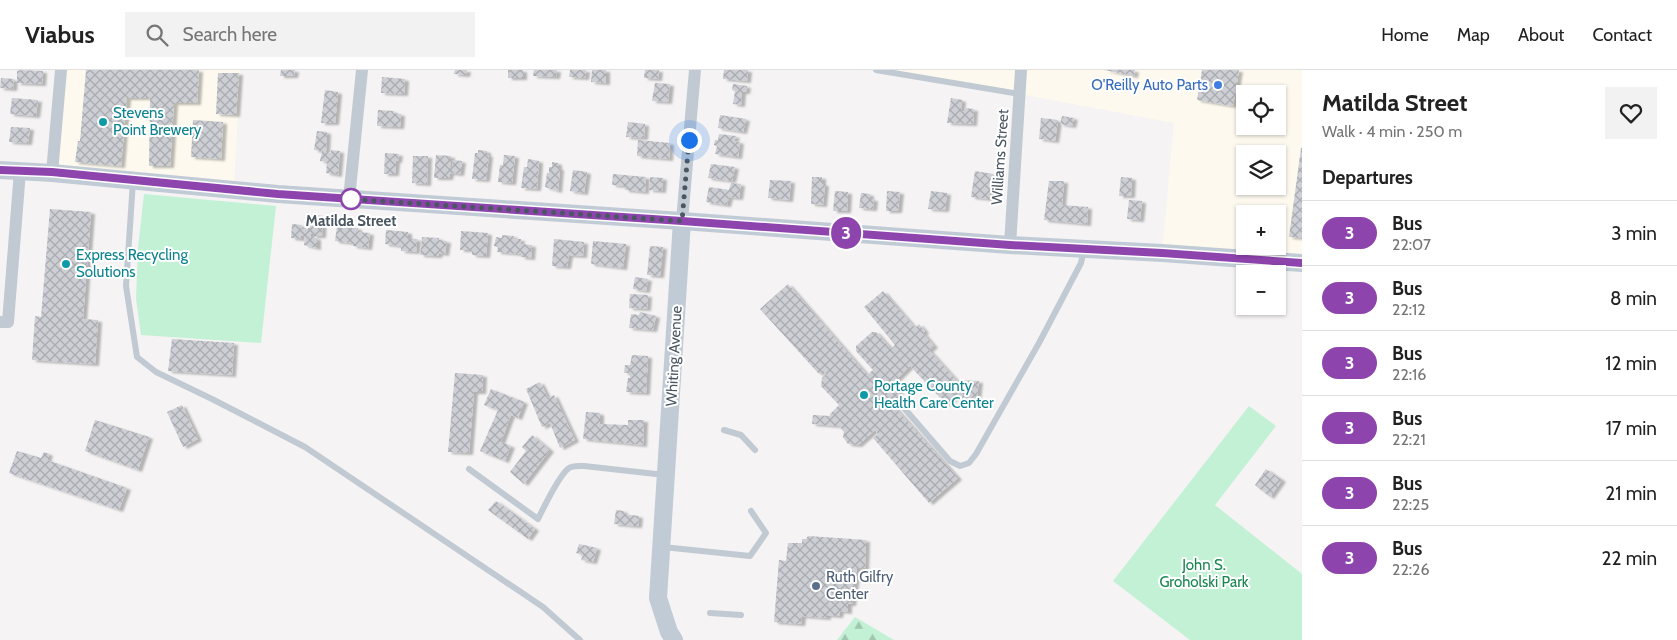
<!DOCTYPE html>
<meta charset="utf-8">
<style>
body{margin:0;font-family:Cabin,sans-serif;background:#f2f2f2;color:#222;height:100vh;display:flex;flex-direction:column;font-size:19px;white-space:nowrap}
*{box-sizing:border-box;margin:0}
p{font-size:16px;color:#767676}
.icon{flex:none;width:28px;height:28px;fill:none;stroke:currentColor;stroke-width:2;stroke-linecap:round;stroke-linejoin:round}
.map{position:relative;flex:1;overflow:hidden}
.drawer{display:flex;flex-direction:column;background:#fff;width:375px}
.drawer>*{flex:none}
.badge{padding:0 10px;border-radius:16px;font-size:18px;line-height:32px}
.buttons{position:absolute;left:1236px;top:15px;display:grid;gap:10px}
.buttons a{display:grid;place-items:center;width:50px;height:50px;border-radius:0px;background:#fff;box-shadow:0 1px 4px #0004;font-size:25px}
.you{position:absolute;width:25px;height:25px;margin:-12px;border:4px solid #fff;border-radius:50%;background:#1a73e8;box-shadow:0 0 0 8px #1a73e833}
.map>.badge{position:absolute;translate:-50% -50%;box-shadow:0 0 0 2px #fff}
h2{padding:0 20px;font-size:19px;line-height:45px}
.round{display:grid;place-items:center;flex:none;width:52px;height:52px;border-radius:0px;background:#f2f2f2}
.overview{display:flex;align-items:center;justify-content:space-between;height:85px;padding:0 20px}
h1{font-size:24px;font-weight:700;line-height:38px}
ul{padding:0;list-style:none}
li{display:flex;align-items:center;gap:15px;height:65px;padding:0 20px;border-top:1px solid #e0e0e0}
li div{flex:1}
li b{display:block;font-size:19px}
li em{font-style:normal}
li .badge{min-width:55px;font-weight:700;text-align:center}
header{display:flex;align-items:center;gap:30px;box-sizing:border-box;height:70px;padding:0 25px;background:#fff;border-bottom:1px solid #e0e0e0}
header strong{font-size:24px}
nav{display:flex;gap:28px;margin-inline-start:auto;font-size:18px}
.search{width:350px;height:45px;background:#f2f2f2;display:flex;align-items:center;gap:12px;box-sizing:border-box;padding:0 18px;border-radius:0px;color:#767676;font-size:19px}
main{display:flex;flex:1;min-height:0}
.map>svg:first-child{display:block}
.commercial{fill:#fdf9ef;fill-rule:evenodd}
.green{fill:#c3f1d5}
.forest{fill:url(#forest-firs)}
.building{fill:url(#building-cross-hatch);filter:url(#shadow)}
.lines{fill:none;stroke-linecap:round;stroke-linejoin:round}
.lane{stroke:#c1cad2;stroke-width:6}
.street{stroke:#c1cad2;stroke-width:12}
.secondary{stroke:#c1cbd6;stroke-width:18}
.line-casing{stroke:#fff;stroke-width:11}
.line{stroke:#8e44ad;stroke-width:8}
.walk{stroke:#4a5661;stroke-width:5;stroke-dasharray:0 9}
.shop-dot{fill:#3f7fe0;stroke:#fff;stroke-width:2}
.culture-dot{fill:#0f9aa8;stroke:#fff;stroke-width:2}
.stop-dot{fill:#fff;stroke:#8e44ad;stroke-width:2.5}
.service-dot{fill:#5c6f8a;stroke:#fff;stroke-width:2}
.labels{text-anchor:middle;dominant-baseline:central;stroke-width:4;stroke-linejoin:round;paint-order:stroke}
.shop-label{font-size:15px;fill:#366cbe;stroke:#fff;text-anchor:end}
.culture-label{font-size:15px;fill:#0d838f;stroke:#fff;text-anchor:start}
.street-label{font-size:15px;fill:#4a5661;stroke:#fff}
.stop-label{font-size:15px;font-weight:bold;fill:#4a5661;stroke:#fff}
.park-label{font-size:15px;fill:#17864f;stroke:#fff}
.service-label{font-size:15px;fill:#4e5e75;stroke:#fff;text-anchor:start}
</style>
<header>
<strong>Viabus</strong>
<div class="search"><svg class="icon" aria-label="search" viewBox="0 0 24 24"><circle cx="10" cy="10" r="6"/><path d="M15 15l6 6"/></svg>Search here</div>
<nav><a>Home</a><a>Map</a><a>About</a><a>Contact</a></nav>
</header>
<main>
<div class="map">
<svg width="1302" height="570" viewBox="0 0 1302 570">
<defs>
<pattern id="forest-firs" width="22" height="20" patternUnits="userSpaceOnUse" patternTransform="scale(1.25)"><rect width="22" height="20" fill="#c3f1d5"/><path d="M5 1l3.5 6h-7zM16 11l3.5 6h-7z" fill="#a0c6b0"/></pattern>
<pattern id="building-cross-hatch" width="8" height="8" patternUnits="userSpaceOnUse" patternTransform="scale(1.25)"><rect width="8" height="8" fill="#cdcfd5"/><path d="M0 0l8 8M0 8l8-8" fill="none" stroke="#a8abb0"/></pattern>
<filter id="shadow"><feDropShadow dx="4" dy="2" stdDeviation="1" flood-color="#0004"/></filter>
</defs>
<rect width="100%" height="100%" fill="#f5f3f3"/>
<g class="commercial">
<path d="M57,0H240L234,119L52,103Z"/>
<path d="M876,0H1302V193L1162,183L1174,53L1020,24ZM1245,24H1278V56H1245ZM1245,84H1278V116H1245ZM1245,144H1278V176H1245Z"/>
</g>
<g class="green">
<path d="M144,124L276,136L261,273L141,265L136,229L138,178Z"/>
<path d="M1249,336L1276,356L1215,435L1302,504V570H1190L1113,511Z"/>
</g>
<path class="forest" d="M855,547L894,570H837Z"/>
<g class="building">
<path d="M21,0L43,1L42,14L17,13V1Z"/>
<path d="M86,0H199L197,33H174L170,96H149L150,28H127L121,96L75,92L78,71H80Z"/>
<path d="M281,0H295L294,6H280Z"/>
<path d="M455,0H467L466,5L454,4Z"/>
<rect x="508" y="0" width="15" height="8"/>
<path d="M534,0H557L556,7L533,6Z"/>
<path d="M570,0H586L585,8L569,7Z"/>
<path d="M592,0H606V13L591,12Z"/>
<path d="M645,0H659L658,9L644,8Z"/>
<path d="M724,0H748L747,11L723,9Z"/>
<path d="M1104,0H1135L1134,6Z"/>
<path d="M1202,0H1239L1233,36L1197,30Z"/>
<path d="M218,3H239L236,45L216,44Z"/>
<path d="M382,7L405,9L404,24L381,23Z"/>
<path d="M1,8L14,9L13,19L0,18Z"/>
<path d="M655,13L670,14L668,32L652,31Z"/>
<path d="M733,14L747,16L746,22H742L741,35L733,34L735,21L732,20Z"/>
<path d="M325,20L338,22L335,53H321Z"/>
<path d="M12,28L38,30L36,46L10,44Z"/>
<path d="M951,28L962,30L961,41H964V38L974,39L973,54L947,53Z"/>
<path d="M378,40L394,41L393,43L401,44L400,57L377,56Z"/>
<path d="M720,45L746,49L743,62L718,58Z"/>
<path d="M1062,46L1074,48L1072,56L1060,54Z"/>
<path d="M1041,48L1058,50L1055,71L1039,69Z"/>
<path d="M193,50L223,52L221,89L191,87Z"/>
<path d="M628,52L645,54L644,68L626,67Z"/>
<path d="M11,57L30,58L28,73L9,72Z"/>
<path d="M317,61L327,62L326,82L331,83V80L340,81L338,105L326,103L327,92L320,91L322,81L314,80Z"/>
<path d="M719,64L736,66L734,71L740,72L738,87L715,84L717,76L714,75L715,70H718Z"/>
<path d="M638,70L670,73L669,89L637,86Z"/>
<path d="M1301,78H1302V168L1289,167Z"/>
<path d="M478,80L487,81V85H489L486,110L472,109L475,83H478Z"/>
<path d="M385,83L399,84L398,91H396L395,104H384Z"/>
<path d="M436,85L451,86L450,97H452L453,90L462,91L460,104L450,103L449,108H434Z"/>
<path d="M504,85L515,86L512,113L498,112L500,95H503Z"/>
<path d="M413,86H428L427,114L412,113Z"/>
<path d="M528,89L539,91L537,119L521,118L524,97H527Z"/>
<path d="M552,92L558,93V98H560L558,121L545,117L547,103H549V97H552Z"/>
<path d="M711,94L735,97L732,111L708,108Z"/>
<path d="M573,100L587,102L584,123L570,121Z"/>
<path d="M975,101L993,104L989,129L971,127Z"/>
<path d="M613,104L646,107L645,122L625,120V116L612,115Z"/>
<path d="M650,107L663,108L662,121L649,120Z"/>
<path d="M812,107H822V114H825L823,135L811,134Z"/>
<path d="M1121,107L1132,108L1131,126H1119Z"/>
<path d="M770,110L791,111L789,130L768,128Z"/>
<path d="M1049,111H1064L1062,135L1088,137L1087,154L1044,150Z"/>
<path d="M731,113L741,114L739,128L729,127L727,135L706,132L709,117L729,120Z"/>
<path d="M835,121L848,122L847,141H833Z"/>
<path d="M887,121L900,122L898,141H886Z"/>
<path d="M931,121L947,123L945,140L928,139Z"/>
<path d="M861,123L870,124V129H874L873,139L859,138Z"/>
<path d="M1129,130L1142,131L1140,150L1127,149Z"/>
<path d="M50,139L91,142L83,249L98,250L95,294L32,290L35,246L41,247Z"/>
<path d="M309,144L323,146L322,166H313V164L311,163V167L317,168V178L304,175L305,166H301V169L291,168L292,154L302,155L301,159H308Z"/>
<path d="M337,156L358,158V162L370,163L368,178L353,176V173L335,171Z"/>
<path d="M386,160L408,162V168L417,169L416,182L401,181V176L385,174Z"/>
<path d="M461,161L488,163L486,186L472,185V180H460Z"/>
<path d="M502,165L514,166L513,169H521L520,174L532,175L531,188L521,187V184L497,182L498,177L494,176L496,167L502,168Z"/>
<path d="M422,167L439,168V170L447,171L445,184L439,183L438,186L420,185Z"/>
<path d="M554,169L584,172L583,186L569,185L567,197L552,196Z"/>
<path d="M593,171L626,174L623,198L591,194Z"/>
<path d="M650,176L663,177L660,206L647,205Z"/>
<path d="M635,207L648,209L646,221L633,219Z"/>
<path d="M788,214L867,305L873,300L856,281V276L872,262H876L891,279L895,275L864,237L883,221L915,258L919,254L925,261L923,263L934,276L929,280L956,310L979,311L977,328L955,327L947,335L910,296L892,314L900,323L890,332L958,408L929,433L873,368L878,364L875,360L858,375L848,374L843,367L844,362L839,356L812,354L813,345L830,346V344L839,335L821,316L822,308L826,304L823,300L819,304L760,239Z"/>
<path d="M630,224L648,225L647,239L629,238Z"/>
<path d="M640,242L656,246L653,260L629,258L631,244L639,245Z"/>
<path d="M172,269L234,273L232,305L168,301Z"/>
<path d="M632,285L648,286L646,323L626,322L628,308H630V303H624L625,295H630Z"/>
<path d="M455,303L483,305L482,322H474L469,383L448,382Z"/>
<path d="M540,312L548,328L554,325L575,370L560,378L550,353L542,357L526,319Z"/>
<path d="M491,319L524,332L518,348L511,345L501,372L511,376L505,391L480,381L498,340L484,335Z"/>
<path d="M182,335L198,369L183,377L167,342Z"/>
<path d="M586,342L600,343V354L628,355V350H644L643,375L583,369Z"/>
<path d="M95,350L149,367L138,400L85,381Z"/>
<path d="M532,365L550,380L524,414L510,402L526,381L522,377Z"/>
<path d="M17,381L41,388L44,382L49,384L47,390L127,418L119,440L9,403Z"/>
<path d="M1266,399L1282,410L1270,427L1255,415Z"/>
<path d="M496,431L535,459L528,469L488,440Z"/>
<path d="M616,440L624,441V444L639,446L638,456L614,454Z"/>
<path d="M808,466L866,470L865,498H857L852,534H848V542L840,541L839,546L827,545V548L802,546L801,554L774,552L779,490L786,491L788,473H802V469H806Z"/>
<path d="M579,474L597,478L593,492L581,490L583,485L576,483Z"/>
</g>
<g class="lines">
<g class="lane">
<path d="M876,0L1020,24"/>
<path d="M133,111L126,216L137,287L156,302L212,329L305,377L543,537L580,570"/>
<path d="M898,331L950,391L960,396L969,393L976,384L1039,273L1081,193L1084,180"/>
<path d="M724,360L741,365L755,380"/>
<path d="M469,399L538,449C544,437 559,405 569,398C573,395 579,396 584,396L665,405"/>
<path d="M663,477L750,486L766,463L751,441"/>
<path d="M710,543L741,545"/>
</g>
<g class="street">
<path d="M52,103L61,0"/>
<path d="M349,129L362,0"/>
<path d="M682,151L695,0"/>
<path d="M1010,175L1021,0"/>
<path d="M0,252H8L20,101"/>
</g>
<g class="secondary">
<path d="M0,100L52,103L278,124L682,151L1010,175L1162,183L1302,193"/>
<path d="M674,570L669,562L658,528L682,151"/>
</g>
</g>
<g class="lines">
<defs>
<path id="line" d="M0,100L52,102L278,124L682,151L1010,175L1162,183L1302,193"/>
</defs>
<use href="#line" class="line-casing"/>
<use href="#line" class="line"/>
<path class="walk" d="M351,129H349L682,151L689,70"/>
</g>
<circle class="shop-dot" cx="1218" cy="15" r="5"/>
<g class="culture-dot">
<circle cx="103" cy="52" r="5"/>
<circle cx="66" cy="194" r="5"/>
<circle cx="864" cy="325" r="5"/>
</g>
<circle class="stop-dot" cx="351" cy="129" r="10"/>
<circle class="service-dot" cx="816" cy="516" r="5"/>
<g class="labels">
<g class="shop-label">
<text x="1208" y="15">O'Reilly Auto Parts</text>
</g>
<g class="culture-label">
<text x="113" y="43">Stevens<tspan x="113" dy="17">Point Brewery</tspan></text>
<text x="76" y="185">Express Recycling<tspan x="76" dy="17">Solutions</tspan></text>
<text x="874" y="316">Portage County<tspan x="874" dy="17">Health Care Center</tspan></text>
</g>
<g class="street-label">
<text transform="translate(1000 87) rotate(-86)">Williams Street</text>
<text transform="translate(674 286) rotate(-87)">Whiting Avenue</text>
</g>
<g class="stop-label">
<text x="351" y="151">Matilda Street</text>
</g>
<g class="park-label">
<text x="1204" y="495">John S.<tspan x="1204" dy="17">Groholski Park</tspan></text>
</g>
<g class="service-label">
<text x="826" y="507">Ruth Gilfry<tspan x="826" dy="17">Center</tspan></text>
</g>
</g>
</svg>
<div class="buttons">
<a><svg class="icon" aria-label="locate" viewBox="0 0 24 24"><circle cx="12" cy="12" r="6"/><path d="M12 2v4M12 18v4M2 12h4M18 12h4"/></svg></a>
<a><svg class="icon" aria-label="layers" viewBox="0 0 24 24"><path d="M12 4l9 5-9 5-9-5zM3 14l9 5 9-5"/></svg></a>
<a>+</a>
<a>−</a>
</div>
<div class="you" style="left:689px;top:70px"></div>
<b class="badge" style="left:846px;top:163px;background:#8e44ad;color:#fff">3</b>
</div>
<section class="drawer">
<div class="overview"><div><h1>Matilda Street</h1><p>Walk · 4 min · 250 m</p></div><a class="round"><svg class="icon" aria-label="heart" viewBox="0 0 24 24"><path d="M12 20l-8-8c-3-5 5-10 8-4 3-6 11-1 8 4z"/></svg></a></div>
<h2>Departures</h2>
<ul>
<li><span class="badge" style="background:#8e44ad;color:#fff">3</span><div><b>Bus</b><p>22:07</p></div><em>3 min</em></li>
<li><span class="badge" style="background:#8e44ad;color:#fff">3</span><div><b>Bus</b><p>22:12</p></div><em>8 min</em></li>
<li><span class="badge" style="background:#8e44ad;color:#fff">3</span><div><b>Bus</b><p>22:16</p></div><em>12 min</em></li>
<li><span class="badge" style="background:#8e44ad;color:#fff">3</span><div><b>Bus</b><p>22:21</p></div><em>17 min</em></li>
<li><span class="badge" style="background:#8e44ad;color:#fff">3</span><div><b>Bus</b><p>22:25</p></div><em>21 min</em></li>
<li><span class="badge" style="background:#8e44ad;color:#fff">3</span><div><b>Bus</b><p>22:26</p></div><em>22 min</em></li>
</ul>
</section>
</main>
